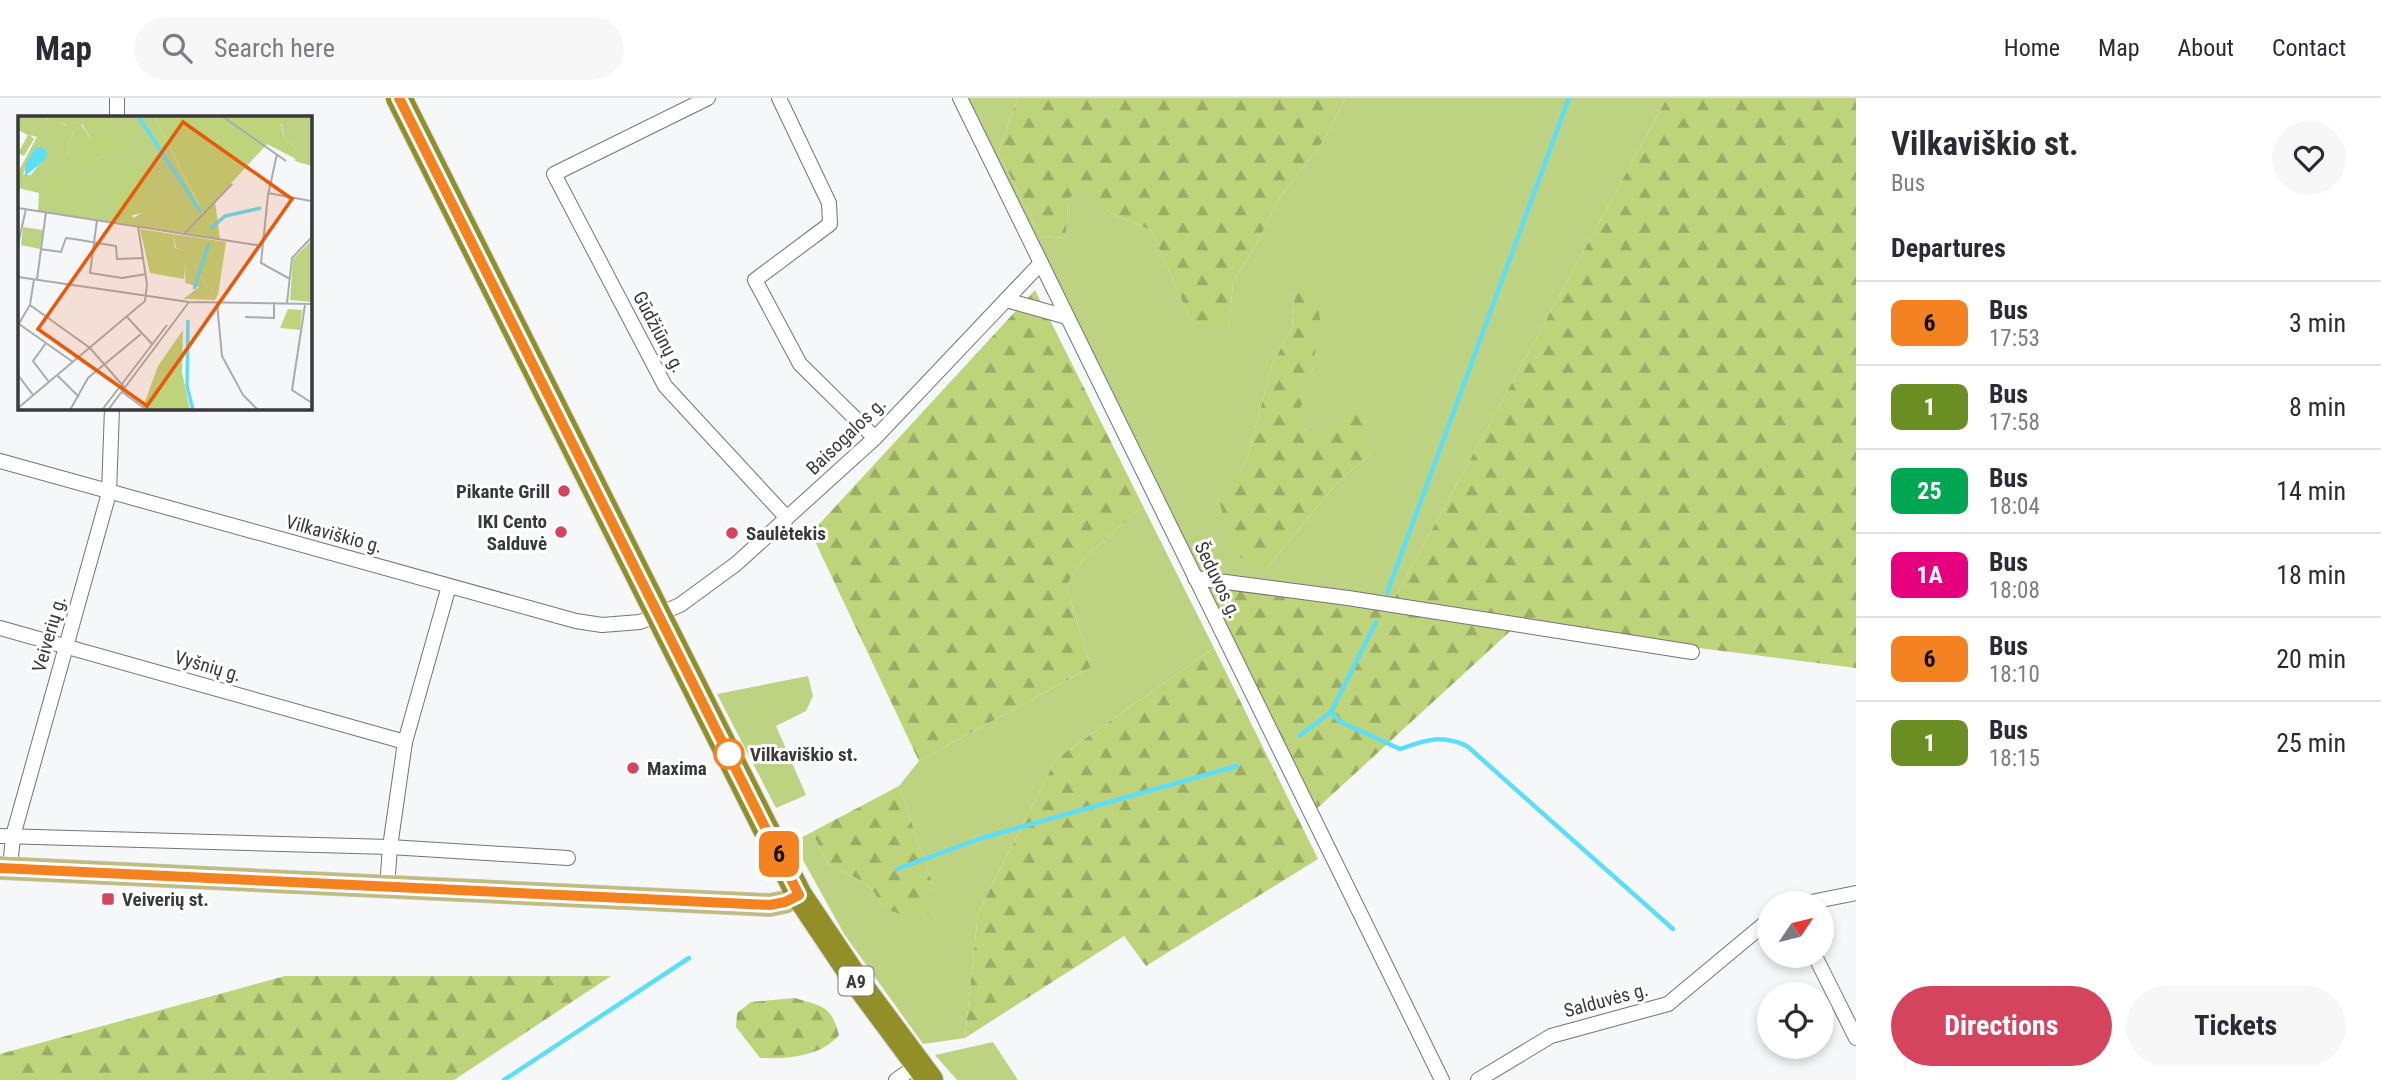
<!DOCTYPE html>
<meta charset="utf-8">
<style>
body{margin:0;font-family:"Roboto Condensed",sans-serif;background:#f7f7f7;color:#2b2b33;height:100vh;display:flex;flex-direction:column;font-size:26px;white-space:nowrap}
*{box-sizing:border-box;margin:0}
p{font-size:23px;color:#7c7c81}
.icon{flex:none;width:38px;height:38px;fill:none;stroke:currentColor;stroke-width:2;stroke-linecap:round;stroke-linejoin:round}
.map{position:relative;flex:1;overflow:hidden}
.details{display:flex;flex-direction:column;background:#fff;width:525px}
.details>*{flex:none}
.badge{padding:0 14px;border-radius:10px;font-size:24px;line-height:46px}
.needle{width:46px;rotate:55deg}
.buttons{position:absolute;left:1757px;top:793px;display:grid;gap:14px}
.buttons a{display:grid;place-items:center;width:77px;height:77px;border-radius:50%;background:#fff;box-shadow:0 4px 10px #0003;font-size:35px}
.map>.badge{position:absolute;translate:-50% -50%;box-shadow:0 0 0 4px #fff}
h2{padding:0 35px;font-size:26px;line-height:63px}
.round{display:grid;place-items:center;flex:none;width:74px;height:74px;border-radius:37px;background:#f7f7f7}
.head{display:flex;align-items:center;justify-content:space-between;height:119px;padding:0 35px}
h1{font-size:33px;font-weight:700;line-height:52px}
.primary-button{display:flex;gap:14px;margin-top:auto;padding:14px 35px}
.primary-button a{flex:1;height:80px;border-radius:42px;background:#d4445d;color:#fff;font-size:28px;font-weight:700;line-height:80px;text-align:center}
.primary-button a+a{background:#f7f7f7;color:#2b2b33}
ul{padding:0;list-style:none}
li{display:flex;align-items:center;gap:21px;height:84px;padding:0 35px;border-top:2px solid #e1e1e2}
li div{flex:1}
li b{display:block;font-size:26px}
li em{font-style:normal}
li .badge{min-width:77px;font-weight:700;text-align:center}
header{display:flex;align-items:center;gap:42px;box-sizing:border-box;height:98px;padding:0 35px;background:#fff;border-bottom:2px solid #e1e1e2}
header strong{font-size:33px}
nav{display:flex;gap:38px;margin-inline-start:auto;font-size:24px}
.search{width:490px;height:63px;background:#f7f7f7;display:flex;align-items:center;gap:18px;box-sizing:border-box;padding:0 24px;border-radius:38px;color:#7c7c81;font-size:26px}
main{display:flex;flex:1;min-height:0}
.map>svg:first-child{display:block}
.green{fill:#bed382;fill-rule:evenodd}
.forest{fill:url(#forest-firs)}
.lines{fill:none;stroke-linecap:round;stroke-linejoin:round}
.stream{stroke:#5ddef8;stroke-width:4.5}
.street-casing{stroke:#737476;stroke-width:16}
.primary-casing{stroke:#d3d3d4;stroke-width:24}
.highway-casing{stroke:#d3d3d4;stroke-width:28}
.street{stroke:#fff;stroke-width:14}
.primary{stroke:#bebc7f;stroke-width:23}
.highway{stroke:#928f29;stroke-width:26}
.line-casing{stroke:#fff;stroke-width:16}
.line{stroke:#f58220;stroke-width:10}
.poi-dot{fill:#d4445d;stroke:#fff;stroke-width:2.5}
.stop-dot{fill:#fff;stroke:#f58220;stroke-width:3.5}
.labels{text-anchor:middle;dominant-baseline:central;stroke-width:6;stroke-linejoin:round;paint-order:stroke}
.shield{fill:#fff;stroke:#747475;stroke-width:2}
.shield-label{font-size:18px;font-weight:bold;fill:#38393a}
.street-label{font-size:19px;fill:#38393a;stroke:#fff}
.poi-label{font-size:19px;font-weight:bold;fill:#38393a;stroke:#fff;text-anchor:start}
.stop-label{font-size:19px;font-weight:bold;fill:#38393a;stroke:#fff;text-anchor:start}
.inset-river{fill:none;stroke:#5ddef8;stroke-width:3.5}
.inset-road{fill:none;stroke:#a9abad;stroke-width:2}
.view{fill:#e8590c;fill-opacity:0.15;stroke:#e8590c;stroke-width:3.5}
.inset-edge{fill:none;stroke:#38393a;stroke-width:3.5}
</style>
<header>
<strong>Map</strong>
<div class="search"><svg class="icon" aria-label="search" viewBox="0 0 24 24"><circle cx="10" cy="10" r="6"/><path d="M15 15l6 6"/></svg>Search here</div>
<nav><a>Home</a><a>Map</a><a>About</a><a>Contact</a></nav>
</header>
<main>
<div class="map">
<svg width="1856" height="982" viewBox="0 0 1856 982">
<defs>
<pattern id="forest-firs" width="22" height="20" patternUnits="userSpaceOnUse" patternTransform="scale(1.75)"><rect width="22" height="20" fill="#bdd47a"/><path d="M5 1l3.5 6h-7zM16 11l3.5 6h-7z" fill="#9bad65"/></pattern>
</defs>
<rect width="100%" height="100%" fill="#f5f7f9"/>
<g class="green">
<path d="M960,0H1018L998,54L1041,138L1066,140L1068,102L1081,87L1112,116L1151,132L1191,223L1229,230L1233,184L1257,145L1278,102L1324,42L1346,0H1667L1391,507L1195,480ZM1295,194L1313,269L1299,312L1304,331L1317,339L1371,356L1337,385L1266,471L1224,394L1246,365L1272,267L1292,230Z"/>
<path d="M1143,408L1214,550L1056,661L978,815L965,940L923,946L844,836L793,744L812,734L828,766L864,784L874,794L883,810L935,793L899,688L919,663L1091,569L1066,488L1084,460Z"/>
<path d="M808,578L813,598L806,613L776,628L806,697L776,710L717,596Z"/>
<path d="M993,944L1018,982H957L935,957Z"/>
</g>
<g class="forest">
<path d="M1018,0H1346L1324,42L1278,102L1257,145L1233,184L1229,231L1191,223L1151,132L1112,116L1081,88L1068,102L1066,140L1041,138L998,54Z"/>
<path d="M1667,0H1856V570L1517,527L1312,715L1195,480L1391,507Z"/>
<path d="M1316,189L1320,222L1313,269L1300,312L1304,331L1318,339L1361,314L1371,356L1337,385L1266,471L1232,455L1220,405L1223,394L1246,365L1272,267L1292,230L1295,194Z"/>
<path d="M1035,192L1143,408L1084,460L1066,488L1091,569L919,663L811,435Z"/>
<path d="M1214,550L1318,761L1146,868L1124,838L965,940L978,815L1056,661Z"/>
<path d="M899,688L935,793L928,816L909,819L883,810L874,794L864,784L828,766L812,734Z"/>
<path d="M285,878H611L454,982H0V956Z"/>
<path d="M795,900C823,909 831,907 839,937C821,959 786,961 760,960L736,929L737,915L751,904Z"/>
</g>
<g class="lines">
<g class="stream">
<path d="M1387,495L1569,0"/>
<path d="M1331,614L1339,623L1400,651C1426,642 1441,636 1467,648L1673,831"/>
<path d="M1299,638L1331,614L1376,524"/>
<path d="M897,771L982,740L1237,668"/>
<path d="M504,982L689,860"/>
</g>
<defs>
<g id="street">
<path d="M708,0L554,76L665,288L787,420"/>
<path d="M779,0L829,105L830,126L755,182L800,266L875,340"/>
<path d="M960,0L1442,982"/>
<path d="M117,19V0"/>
<path d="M1006,202L1067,219"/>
<path d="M0,363L576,523L602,527L640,524L680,507L736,466L875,340L1041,165"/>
<path d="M1195,480L1348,500L1692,554"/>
<path d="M0,530L405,644"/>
<path d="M0,738L390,749L568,760"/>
<path d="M10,770L13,738L109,395L112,310"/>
<path d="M387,789L390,749L405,644L449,488"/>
<path d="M1806,805L1856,795"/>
<path d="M1815,858L1856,940"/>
<path d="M896,982L918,967"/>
<path d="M1478,982L1551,938L1668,906L1769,822"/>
</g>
<path id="primary" d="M0,770L770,807L785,804L799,797"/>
<path id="highway" d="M399,0L799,797L858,885L930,982"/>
</defs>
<use href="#street" class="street-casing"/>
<use href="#primary" class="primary-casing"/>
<use href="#highway" class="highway-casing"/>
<use href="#street" class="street"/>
<use href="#primary" class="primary"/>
<use href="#highway" class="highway"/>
</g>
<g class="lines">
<defs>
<path id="line" d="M0,770L770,807L785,804L799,797L399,0"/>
</defs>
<use href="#line" class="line-casing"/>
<use href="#line" class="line"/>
</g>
<g class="poi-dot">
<circle cx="564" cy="393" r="7"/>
<circle cx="561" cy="434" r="7"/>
<circle cx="732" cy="435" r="7"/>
<circle cx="633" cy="670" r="7"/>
<rect x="101" y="794" width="14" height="14" rx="3.5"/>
</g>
<circle class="stop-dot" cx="729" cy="656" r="14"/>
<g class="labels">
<rect class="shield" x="838.5" y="868.5" width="35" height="29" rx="5"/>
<g class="shield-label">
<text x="856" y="883">A9</text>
</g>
<g class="street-label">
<text transform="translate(659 234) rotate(62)">Gūdžiūnų g.</text>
<text transform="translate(846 338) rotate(-44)">Baisogalos g.</text>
<text transform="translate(334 436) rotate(15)">Vilkaviškio g.</text>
<text transform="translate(1218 482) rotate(64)">Šeduvos g.</text>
<text transform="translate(49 536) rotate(-74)">Veiverių g.</text>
<text transform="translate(208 568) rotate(16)">Vyšnių g.</text>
<text transform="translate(1606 902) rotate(-15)">Salduvės g.</text>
</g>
<g class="poi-label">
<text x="550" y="393" text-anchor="end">Pikante Grill</text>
<text x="547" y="423" text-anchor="end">IKI Cento<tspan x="547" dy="22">Salduvė</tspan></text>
<text x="746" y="435">Saulėtekis</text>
<text x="647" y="670">Maxima</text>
<text x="122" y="801">Veiverių st.</text>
</g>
<g class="stop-label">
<text x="750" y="656">Vilkaviškio st.</text>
</g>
</g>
<g transform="translate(18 18)">
<rect width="294" height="294" fill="#f5f7f9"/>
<path d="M0,0H31L29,3L48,9L58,6L83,11L82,0H136L185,98L167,117L20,95L21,77L0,72V56L19,21L12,19L16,23L6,40L0,37L10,19L0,14ZM64,8L73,24L83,20L92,39L78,43L75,49L49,38L55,16ZM17,32L29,38L13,59L5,58ZM128,69L137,90L115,102L89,83ZM272,0H294V50L277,45L278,33L266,22L263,4ZM5,111L25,114L22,133L3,129ZM155,118L176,121V147L187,168L200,179L197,184L165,183L181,171L167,167L168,136L158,132ZM293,125L294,186L272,184L275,143Z" fill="#bed382" fill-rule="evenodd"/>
<path d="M31,0H82L85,7L83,12L58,6L54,10L29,4ZM136,0H272L263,8L266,22L278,33V43L249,28L197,85L202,123L167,117L185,97ZM63,8L73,24L93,11L102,27L97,38L78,43L74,56L49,38L55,16ZM120,54L142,94L114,99L117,108L104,106L89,83L105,63ZM45,59L51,61L49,72L38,80L30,79V72ZM144,81L158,94L161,86L167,88L171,109H160ZM122,113L155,118L157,132L169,136L166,163L132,157ZM176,121L208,126L200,179L187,168L176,147ZM270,193L284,194L282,214L262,212ZM165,214L164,256L172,294H129L125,291L140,250Z" fill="#bdd47a"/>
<path d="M24,31L30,36L26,45L7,60V49L17,32Z" fill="#5ddef8"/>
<path class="inset-river" d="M120,0L183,96M192,113L207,100L243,92M176,173L191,127M170,204L169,270L175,294"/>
<path class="inset-road" d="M204,0L268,45M259,38L250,79L243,147L272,163M250,77L293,85M0,92L245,130M79,104L72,157L104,162L128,158M167,117L214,68M0,128L8,93M22,133L43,136L48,122L56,123L98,130L99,143L126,142M0,161L171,186L294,188M19,163L28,96M199,187L204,240L225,279L240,294M269,187L274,142L293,122L294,62M12,189L72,232L107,272M287,189L274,274L294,287M109,201L135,229M227,201L256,202V186M1,208L55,246M0,209L12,189L16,163M28,227L15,245L31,266M0,259L15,279M39,259L61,281M104,276L129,294M0,292L127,185L129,168L120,110M52,294L70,262L123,218M84,294L149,209M90,294L171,186"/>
<path class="view" d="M165,6L274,83L129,290L20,213Z"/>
<rect width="294" height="294" class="inset-edge"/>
</g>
</svg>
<div class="buttons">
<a><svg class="needle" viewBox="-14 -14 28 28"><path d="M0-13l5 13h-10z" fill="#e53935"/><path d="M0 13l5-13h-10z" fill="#7c7c81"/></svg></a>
<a><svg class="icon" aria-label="locate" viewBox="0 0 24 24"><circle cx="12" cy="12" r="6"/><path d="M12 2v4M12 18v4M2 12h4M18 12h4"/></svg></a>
</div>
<b class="badge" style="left:779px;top:756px;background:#f58220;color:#111">6</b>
</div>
<section class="details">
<div class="head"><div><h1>Vilkaviškio st.</h1><p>Bus</p></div><a class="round"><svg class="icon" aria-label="heart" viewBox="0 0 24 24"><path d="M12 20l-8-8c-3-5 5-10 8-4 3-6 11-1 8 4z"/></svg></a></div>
<h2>Departures</h2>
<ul>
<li><span class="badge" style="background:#f58220;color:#111">6</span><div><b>Bus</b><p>17:53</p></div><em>3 min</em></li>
<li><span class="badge" style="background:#6b8e23;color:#fff">1</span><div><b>Bus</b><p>17:58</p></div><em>8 min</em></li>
<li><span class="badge" style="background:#00a651;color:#fff">25</span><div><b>Bus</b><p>18:04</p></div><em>14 min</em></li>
<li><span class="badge" style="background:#e6007e;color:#fff">1A</span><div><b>Bus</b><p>18:08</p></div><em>18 min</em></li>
<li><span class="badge" style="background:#f58220;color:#111">6</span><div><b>Bus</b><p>18:10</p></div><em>20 min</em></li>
<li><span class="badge" style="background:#6b8e23;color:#fff">1</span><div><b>Bus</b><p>18:15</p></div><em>25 min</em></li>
</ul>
<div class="primary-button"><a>Directions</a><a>Tickets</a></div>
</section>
</main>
